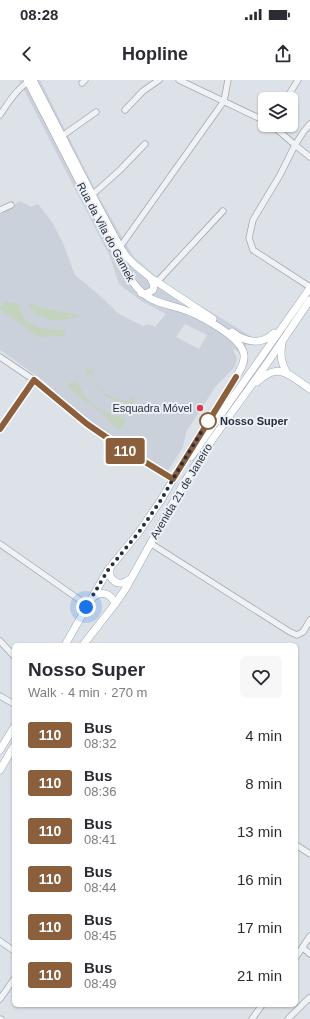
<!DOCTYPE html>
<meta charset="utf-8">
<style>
body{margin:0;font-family:Arial,sans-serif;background:#f7f7f7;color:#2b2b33;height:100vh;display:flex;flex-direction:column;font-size:15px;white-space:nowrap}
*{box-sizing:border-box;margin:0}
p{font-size:13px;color:#7c7c81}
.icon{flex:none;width:22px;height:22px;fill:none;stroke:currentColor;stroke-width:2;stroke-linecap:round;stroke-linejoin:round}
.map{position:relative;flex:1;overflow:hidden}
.details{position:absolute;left:12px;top:563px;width:286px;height:364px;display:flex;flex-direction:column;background:#fff;border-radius:6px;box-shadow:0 1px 3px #0004}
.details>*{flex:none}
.badge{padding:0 8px;border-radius:3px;font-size:14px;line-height:26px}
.buttons{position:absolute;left:258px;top:12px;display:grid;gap:8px}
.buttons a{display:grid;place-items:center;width:40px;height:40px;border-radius:6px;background:#fff;box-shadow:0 1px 3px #0004;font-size:20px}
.you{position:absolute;width:20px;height:20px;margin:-10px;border:3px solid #fff;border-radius:50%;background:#1a73e8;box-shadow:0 0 0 6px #1a73e833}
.map>.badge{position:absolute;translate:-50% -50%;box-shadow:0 0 0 2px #fff}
.round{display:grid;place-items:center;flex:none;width:42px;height:42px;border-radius:6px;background:#f7f7f7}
.overview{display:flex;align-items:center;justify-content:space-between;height:68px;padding:0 16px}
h1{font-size:19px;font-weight:800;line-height:30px}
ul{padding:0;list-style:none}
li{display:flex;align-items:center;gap:12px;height:48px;padding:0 16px}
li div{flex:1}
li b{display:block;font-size:15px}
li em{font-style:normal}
li .badge{min-width:44px;font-weight:700;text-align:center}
.status{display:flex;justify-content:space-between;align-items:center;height:28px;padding:0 20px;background:#fff;direction:ltr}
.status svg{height:11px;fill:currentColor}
header{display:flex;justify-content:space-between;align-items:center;height:52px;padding:0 16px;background:#fff;font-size:18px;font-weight:800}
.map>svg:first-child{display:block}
.built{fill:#cbd1db;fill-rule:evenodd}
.green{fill:#c3d3be}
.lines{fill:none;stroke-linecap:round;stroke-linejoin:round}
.minor-casing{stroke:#a2a9b2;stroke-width:7}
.major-casing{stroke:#9ca6b5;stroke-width:8}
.minor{stroke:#f0f2f6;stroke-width:5.5}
.major{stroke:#fff;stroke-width:7}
.line-casing{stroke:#fff;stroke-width:9}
.line{stroke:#8b5e3c;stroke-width:6}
.walk{stroke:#252f40;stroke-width:4;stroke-dasharray:0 7.2}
.poi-dot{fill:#d9374f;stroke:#edf1f6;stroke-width:1.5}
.stop-dot{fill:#fff;stroke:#8b5e3c;stroke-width:2}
.labels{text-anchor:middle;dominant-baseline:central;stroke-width:4;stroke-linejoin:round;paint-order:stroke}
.street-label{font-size:11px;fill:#252f40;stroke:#edf1f6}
.poi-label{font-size:11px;fill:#252f40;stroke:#edf1f6;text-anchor:end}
.stop-label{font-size:11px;font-weight:bold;fill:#252f40;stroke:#edf1f6;text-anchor:start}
</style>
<div class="status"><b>08:28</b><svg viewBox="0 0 49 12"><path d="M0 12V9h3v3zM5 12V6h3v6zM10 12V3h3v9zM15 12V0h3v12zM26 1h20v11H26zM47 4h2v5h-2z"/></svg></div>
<header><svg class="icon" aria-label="back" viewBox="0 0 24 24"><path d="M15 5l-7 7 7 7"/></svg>Hopline<svg class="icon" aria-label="share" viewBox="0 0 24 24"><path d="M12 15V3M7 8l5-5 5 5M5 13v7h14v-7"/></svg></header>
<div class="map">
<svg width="310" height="939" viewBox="0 0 310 939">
<rect width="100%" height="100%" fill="#dde2e8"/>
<path class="built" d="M19,0H40L99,117L133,176L162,202L252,257L241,273L233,269L237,279L235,287L216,306L186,352L183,367L168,391L123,364L73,328L44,301L0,270V135L20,121L31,127L38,124L52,142L63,163L75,195L98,214L119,234L143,246L149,244L155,247L166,234L141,221L119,204L110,177ZM185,244L207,255L199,269L176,257Z"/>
<g class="green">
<path d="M5,222L19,224C21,228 21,232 23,236C31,249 52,250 65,250V256L38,257L0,229L1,225Z"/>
<path d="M28,224L81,236C63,242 38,244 28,224Z"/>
<path d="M93,289L95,292L91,294C99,313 110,319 130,321L131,317H133L135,320L134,326L131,327V323C109,322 99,314 90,294L86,295L85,294L87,291Z"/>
<path d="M77,301C85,323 103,334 126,338V340L120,350H118L102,333L69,309V303Z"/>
</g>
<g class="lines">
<defs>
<g id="minor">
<path d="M179,0L265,41"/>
<path d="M82,3L85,0"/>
<path d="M286,19L298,0"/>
<path d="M125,30L143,11L159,0"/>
<path d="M0,35C8,23 16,10 28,2"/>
<path d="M310,44L304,51L295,65L280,95L253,140L249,158L253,170L310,207"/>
<path d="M272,45L295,65L310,77"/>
<path d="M62,56L96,32"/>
<path d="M92,115L120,90L145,64"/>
<path d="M0,130L11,125"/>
<path d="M120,167L224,21L228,0"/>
<path d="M157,202L223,131"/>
<path d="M0,277L34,300L75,335L122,369L173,399"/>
<path d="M0,349L34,300"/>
<path d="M150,463L290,552L297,555L303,552L310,540"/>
<path d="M0,464L87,525"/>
<path d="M0,561L14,576"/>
<path d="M0,616L14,624"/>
<path d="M296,765L310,774"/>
<path d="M0,861L14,871"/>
<path d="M303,868L310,874"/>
<path d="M296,877L310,856"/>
<path d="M0,919L14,899"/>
<path d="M0,939H1"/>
<path d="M252,939L262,925"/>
<path d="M288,939L309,918L310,919"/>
</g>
<g id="major">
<path d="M27,0L126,192C132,202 138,211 148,217C157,223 169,225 179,228C196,233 242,256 244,275C245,283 240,290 236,297L191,369L161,420"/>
<path d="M33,0L97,124L120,167L127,177L135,185L151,198L213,239"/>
<path d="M141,213L146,214L153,210L154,205L151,199"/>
<path d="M232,252C245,262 261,266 274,253"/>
<path d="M282,263C280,275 281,283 287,293"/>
<path d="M257,302C279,281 289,295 310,309"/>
<path d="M191,377L310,208"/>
<path d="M110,488V496C115,505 123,505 130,499"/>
<path d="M92,518C101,510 111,513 115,524"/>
<path d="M65,565L108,490L139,452L163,417"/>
<path d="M83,565L115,524L126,508L185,401L212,360L268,282L310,220"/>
<path d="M0,670L14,647"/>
<path d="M0,690L14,666"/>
</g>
</defs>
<use href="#minor" class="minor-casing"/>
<use href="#major" class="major-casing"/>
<use href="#minor" class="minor"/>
<use href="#major" class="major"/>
</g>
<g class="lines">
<defs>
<path id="line" d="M0,349L34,300L87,344L122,368L173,399L236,297"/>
</defs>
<use href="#line" class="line-casing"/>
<use href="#line" class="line"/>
<path class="walk" d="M86,527L108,490L139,452L161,420L177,392L208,341"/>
</g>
<circle class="poi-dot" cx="200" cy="328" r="4"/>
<circle class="stop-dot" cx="208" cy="341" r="8"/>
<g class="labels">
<g class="street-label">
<text transform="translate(106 152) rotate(62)">Rua da Vila do Gamek</text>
<text transform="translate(181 411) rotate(-59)">Avenida 21 de Janeiro</text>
</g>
<g class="poi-label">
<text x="192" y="328">Esquadra Móvel</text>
</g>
<g class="stop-label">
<text x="220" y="341">Nosso Super</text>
</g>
</g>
</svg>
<div class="buttons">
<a><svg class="icon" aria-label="layers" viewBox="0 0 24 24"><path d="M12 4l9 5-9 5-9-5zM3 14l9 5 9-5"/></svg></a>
</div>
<div class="you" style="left:86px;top:527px"></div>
<b class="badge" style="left:125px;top:371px;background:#8b5e3c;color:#fff">110</b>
<section class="details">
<div class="overview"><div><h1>Nosso Super</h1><p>Walk · 4 min · 270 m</p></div><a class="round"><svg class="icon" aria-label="heart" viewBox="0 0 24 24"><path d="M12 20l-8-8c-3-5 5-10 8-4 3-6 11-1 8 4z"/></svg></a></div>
<ul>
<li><span class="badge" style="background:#8b5e3c;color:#fff">110</span><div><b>Bus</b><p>08:32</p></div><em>4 min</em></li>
<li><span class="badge" style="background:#8b5e3c;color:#fff">110</span><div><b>Bus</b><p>08:36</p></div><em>8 min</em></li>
<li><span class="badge" style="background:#8b5e3c;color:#fff">110</span><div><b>Bus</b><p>08:41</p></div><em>13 min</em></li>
<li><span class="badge" style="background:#8b5e3c;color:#fff">110</span><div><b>Bus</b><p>08:44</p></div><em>16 min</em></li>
<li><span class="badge" style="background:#8b5e3c;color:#fff">110</span><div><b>Bus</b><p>08:45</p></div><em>17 min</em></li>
<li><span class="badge" style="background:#8b5e3c;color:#fff">110</span><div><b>Bus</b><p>08:49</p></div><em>21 min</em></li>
</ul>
</section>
</div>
